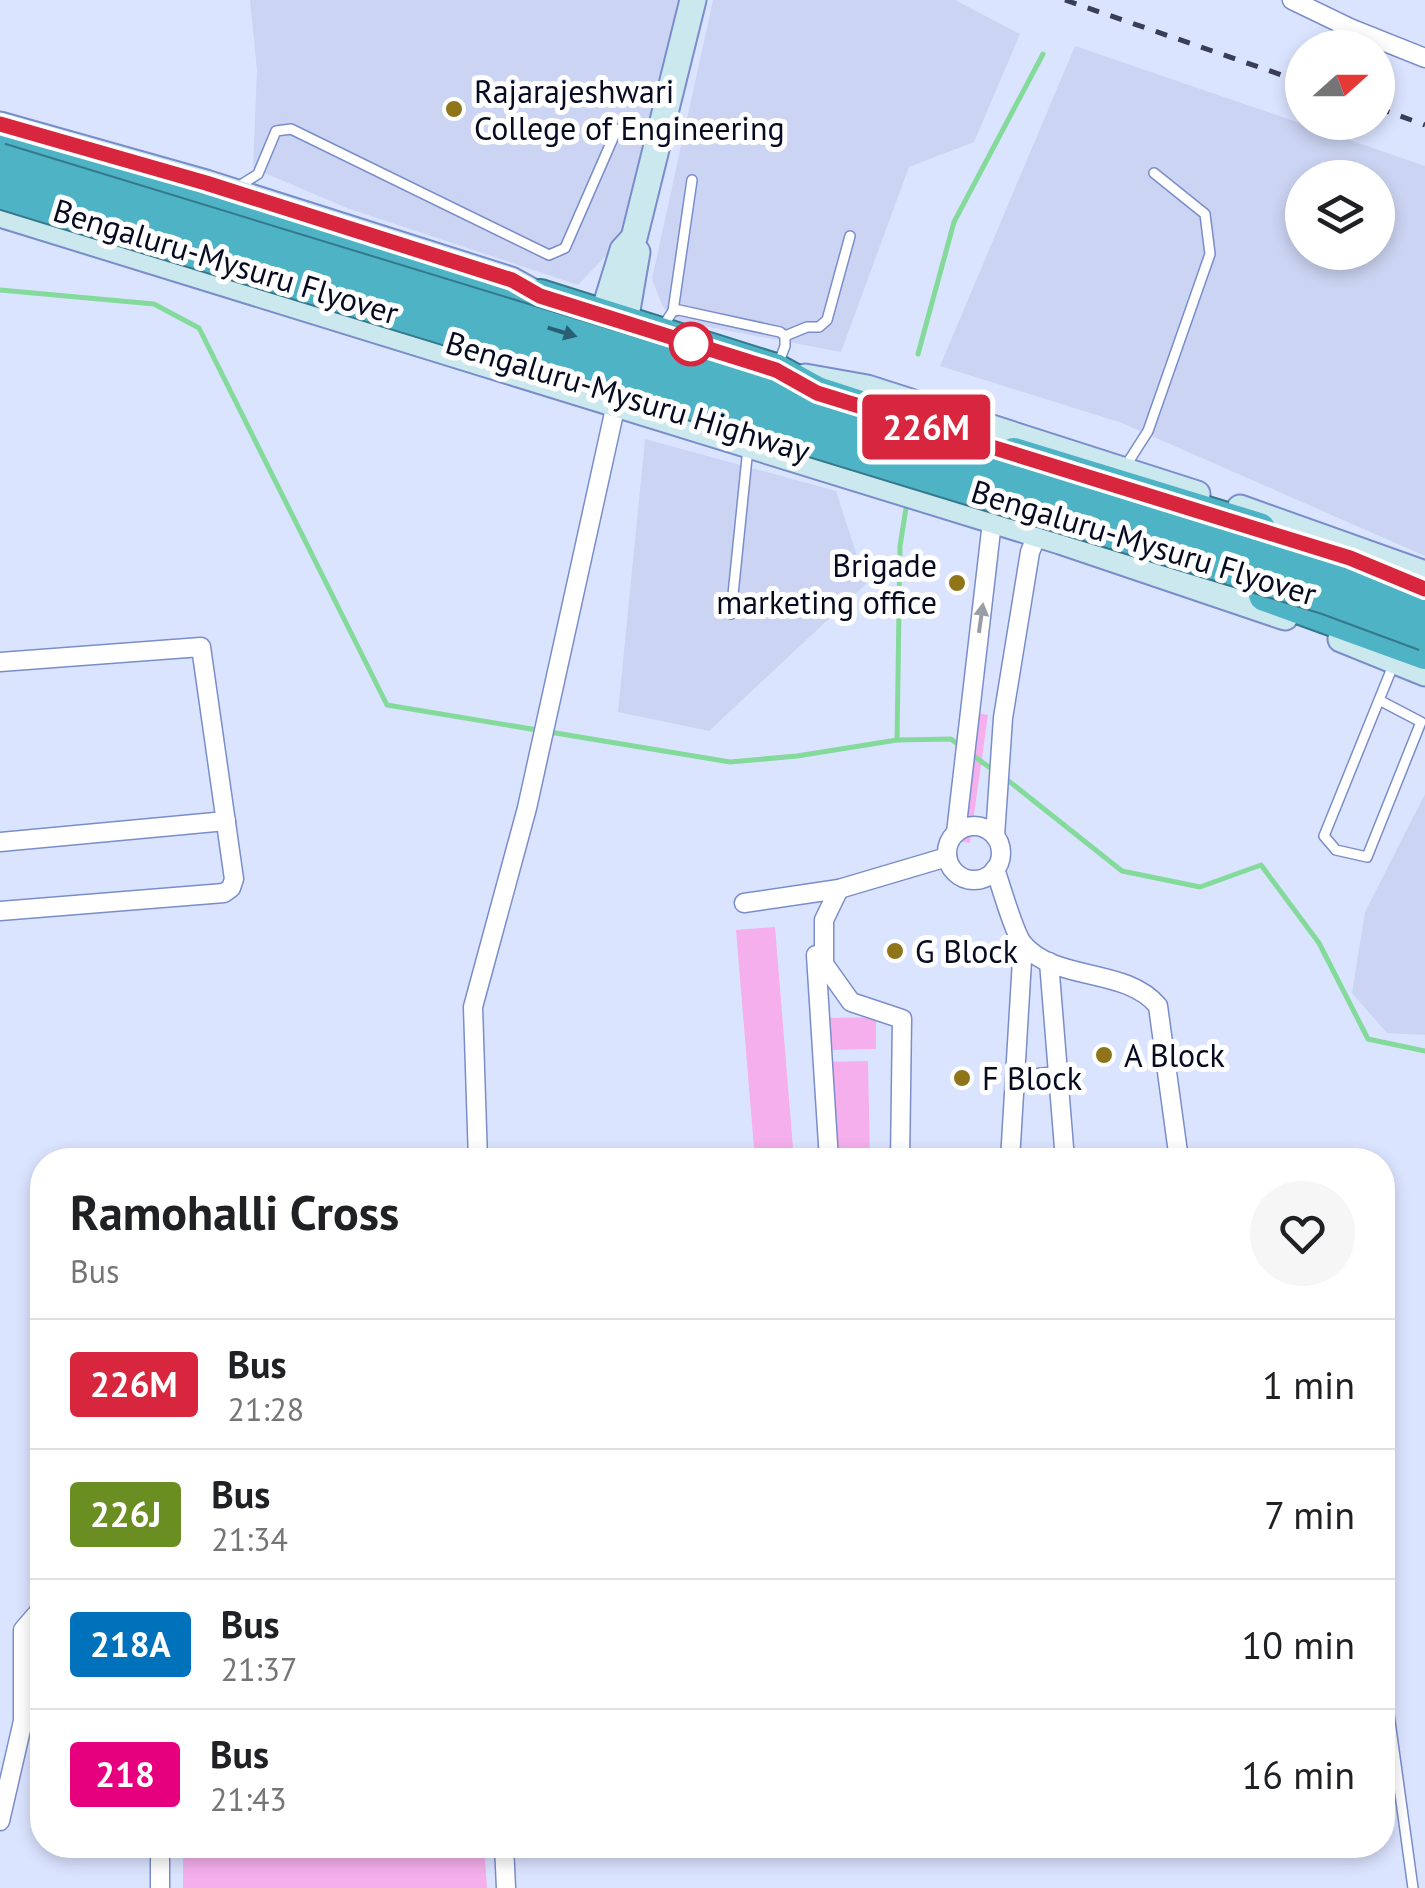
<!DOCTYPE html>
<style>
body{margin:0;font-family:"PT Sans",sans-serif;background:#f6f6f6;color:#202124;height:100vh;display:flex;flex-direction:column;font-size:38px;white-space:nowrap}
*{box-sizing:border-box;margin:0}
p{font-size:32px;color:#757577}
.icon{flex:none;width:55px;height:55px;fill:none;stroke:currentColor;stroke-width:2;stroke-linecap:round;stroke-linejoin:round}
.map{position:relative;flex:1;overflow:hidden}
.sheet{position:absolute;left:30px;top:1148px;width:1365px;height:710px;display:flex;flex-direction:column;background:#fff;border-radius:40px;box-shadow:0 5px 15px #0003}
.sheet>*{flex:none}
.badge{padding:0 20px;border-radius:8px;font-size:35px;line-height:65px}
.needle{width:65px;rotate:69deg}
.tools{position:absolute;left:1285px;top:30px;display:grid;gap:20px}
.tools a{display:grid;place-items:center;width:110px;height:110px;border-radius:50%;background:#fff;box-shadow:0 5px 15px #0003;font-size:50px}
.map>.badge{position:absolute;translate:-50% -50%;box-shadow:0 0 0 5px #fff}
.round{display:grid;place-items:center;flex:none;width:105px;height:105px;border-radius:52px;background:#f6f6f6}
.head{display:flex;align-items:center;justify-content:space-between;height:170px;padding:0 40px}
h1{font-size:48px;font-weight:600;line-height:75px}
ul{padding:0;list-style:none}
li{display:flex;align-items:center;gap:30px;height:130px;padding:0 40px;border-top:2px solid #e0e0e0}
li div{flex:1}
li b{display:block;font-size:38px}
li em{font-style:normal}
li .badge{min-width:110px;font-weight:700;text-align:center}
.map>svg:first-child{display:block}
.built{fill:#cbd4f2;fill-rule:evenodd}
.green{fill:#f5afec}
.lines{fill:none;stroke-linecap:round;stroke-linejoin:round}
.stream{stroke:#84da9a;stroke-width:5}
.lane-casing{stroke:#7a8dcb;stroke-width:12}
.street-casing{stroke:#7a8dcb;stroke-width:21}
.secondary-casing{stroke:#7a8dcb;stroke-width:29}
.highway-casing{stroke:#35788c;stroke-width:36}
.lane{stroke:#fff;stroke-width:9}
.street{stroke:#fff;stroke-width:18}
.secondary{stroke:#cae8ee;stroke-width:25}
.highway{stroke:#4eb3c5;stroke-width:32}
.rail{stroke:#393e56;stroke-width:5;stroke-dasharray:12 12;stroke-linecap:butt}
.highway-bridge-casing{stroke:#35788c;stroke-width:36;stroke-linecap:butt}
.highway-bridge{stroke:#4eb3c5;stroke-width:32}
.oneway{fill:#2a5f73}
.oneway2{fill:#9b9da6}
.line-casing{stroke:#fff;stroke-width:22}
.line{stroke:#d7263d;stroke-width:15}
.poi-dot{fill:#8f7419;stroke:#fff;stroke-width:4}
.stop-dot{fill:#fff;stroke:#d7263d;stroke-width:5}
.labels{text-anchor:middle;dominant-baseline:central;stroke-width:10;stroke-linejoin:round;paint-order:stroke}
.poi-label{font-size:32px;fill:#060b21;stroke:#fff;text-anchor:start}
.street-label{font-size:32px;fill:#060b21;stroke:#fff}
</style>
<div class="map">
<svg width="1425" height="1888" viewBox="0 0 1425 1888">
<rect width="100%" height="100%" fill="#dbe4ff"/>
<g class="built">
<path d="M250,0H678L624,237L578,285L347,208L253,168L257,70Z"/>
<path d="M713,0H955L1020,34L974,142L909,167L841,352L672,320L662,305L652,279Z"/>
<path d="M1075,46L1425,166V556L1122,423L940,366ZM1302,178H1378V252H1302Z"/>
<path d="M645,439L836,491L866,584L709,731L618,712Z"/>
<path d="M1425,794V1035L1387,1033L1352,993L1365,912Z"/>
</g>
<g class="green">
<path d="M976,713L988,715L970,843L958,841Z"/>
<path d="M775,927L794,1160H755L736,930Z"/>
<path d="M876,1017V1049L829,1050L828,1018Z"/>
<path d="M868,1061L870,1160H824L823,1062Z"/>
<path d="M183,1845H484L487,1888H183Z"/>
</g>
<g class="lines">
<g class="stream">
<path d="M0,290L154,304L199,328L387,705L730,762L797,756L897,740L951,739L959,745"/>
<path d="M918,354L954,222L1043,54"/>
<path d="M897,740L900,546L907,502"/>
<path d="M968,752L996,772"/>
<path d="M1005,778L1122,871L1200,887L1261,865L1319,943L1368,1039L1425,1051"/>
</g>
<defs>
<g id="lane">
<path d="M236,188L258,174L276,131L291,129L549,255L565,248L617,129"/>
<path d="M673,311L692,180"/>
<path d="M663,326L673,311L679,310L780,332L785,336V346L778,365"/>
<path d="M785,336L807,327H819L827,320L850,236"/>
<path d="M1125,467L1148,431L1210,254L1205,214L1154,173"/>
<path d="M731,614L748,448"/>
<path d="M1379,700L1421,722L1367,857L1336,850L1324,836L1394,663"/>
<path d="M1389,1714L1413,1888"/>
</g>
<g id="street">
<path d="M1292,0L1350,28L1425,58"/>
<path d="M0,662L201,647L234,879L231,888L224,893L0,911"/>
<circle cx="974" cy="853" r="27"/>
<path d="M956,833L992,522"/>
<path d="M995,836L1003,718L1030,552L1037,535"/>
<path d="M0,842L226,821"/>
<path d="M995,869C1001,886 1014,933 1023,944C1055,982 1126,967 1158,1006L1179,1160"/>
<path d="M839,889L824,920V964L851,1002L902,1019L900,1160"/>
<path d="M744,903L839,889L947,857"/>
<path d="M816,955L829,1160"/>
<path d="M1049,962L1065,1160"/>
<path d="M1016,1080L1058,1076"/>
<path d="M478,1160L473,1007L527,808L616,404"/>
<path d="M1010,1160L1023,944"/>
<path d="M0,1821L23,1721V1630L42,1608"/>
<path d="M504,1845L506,1888"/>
<path d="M160,1888V1845"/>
</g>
<g id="secondary">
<path d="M0,125L206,183L511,280L540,296"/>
<path d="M0,214L1060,541L1285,617"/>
<path d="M603,315L623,250L634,238L693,0"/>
<path d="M625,322L637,252"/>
<path d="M805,377L867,388L1197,494"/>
<path d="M1240,508L1425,574"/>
<path d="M1341,639L1425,673"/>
</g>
<g id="highway">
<path d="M0,144L202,201L515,300L540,296L775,370L817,393L857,406"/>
<path d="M1014,454L1259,529"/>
<path d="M1265,595L1425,653"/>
</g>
</defs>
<use href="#lane" class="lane-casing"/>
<use href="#street" class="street-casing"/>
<use href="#secondary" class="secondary-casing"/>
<use href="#highway" class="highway-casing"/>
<use href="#lane" class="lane"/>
<use href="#street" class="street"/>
<use href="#secondary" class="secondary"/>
<use href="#highway" class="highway"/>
<g class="rail">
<path d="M1065,0L1302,82"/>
<path d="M1378,108L1425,125"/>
</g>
<defs>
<g id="highway-bridge">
<path d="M0,160L1337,569L1425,601"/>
<path d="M0,192L1328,598L1425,634"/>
</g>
</defs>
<use href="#highway-bridge" class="highway-bridge-casing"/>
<use href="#highway-bridge" class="highway-bridge"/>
</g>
<defs><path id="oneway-solid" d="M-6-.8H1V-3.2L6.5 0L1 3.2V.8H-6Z" transform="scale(2.5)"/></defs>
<use class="oneway" href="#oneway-solid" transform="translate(562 332) rotate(17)"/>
<use class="oneway2" href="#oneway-solid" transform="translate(981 618) rotate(-82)"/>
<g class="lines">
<defs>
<path id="line" d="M0,124L206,183L512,280L540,296L776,370L817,393L1350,558L1425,589"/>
</defs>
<use href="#line" class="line-casing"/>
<use href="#line" class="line"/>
</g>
<g class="poi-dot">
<circle cx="454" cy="109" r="10"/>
<circle cx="957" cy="583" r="10"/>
<circle cx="895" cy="951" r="10"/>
<circle cx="1104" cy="1055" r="10"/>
<circle cx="962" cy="1078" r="10"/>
</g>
<circle class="stop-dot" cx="691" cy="344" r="20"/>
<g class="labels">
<g class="poi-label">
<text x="474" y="91">Rajarajeshwari<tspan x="474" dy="37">College of Engineering</tspan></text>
<text x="937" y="565" text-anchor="end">Brigade<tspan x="937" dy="37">marketing office</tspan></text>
<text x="915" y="951">G Block</text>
<text x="1124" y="1055">A Block</text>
<text x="982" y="1078">F Block</text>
</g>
<g class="street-label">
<text transform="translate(226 261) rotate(17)">Bengaluru-Mysuru Flyover</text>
<text transform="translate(628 396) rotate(17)">Bengaluru-Mysuru Highway</text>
<text transform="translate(1144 542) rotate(17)">Bengaluru-Mysuru Flyover</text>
</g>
</g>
</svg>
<div class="tools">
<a><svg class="needle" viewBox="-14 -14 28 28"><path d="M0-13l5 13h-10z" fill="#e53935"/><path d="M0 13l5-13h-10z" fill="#757577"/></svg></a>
<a><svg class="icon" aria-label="layers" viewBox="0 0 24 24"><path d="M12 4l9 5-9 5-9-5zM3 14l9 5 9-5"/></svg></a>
</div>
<b class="badge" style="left:926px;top:427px;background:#d7263d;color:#fff">226M</b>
<section class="sheet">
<div class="head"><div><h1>Ramohalli Cross</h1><p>Bus</p></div><a class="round"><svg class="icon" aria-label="heart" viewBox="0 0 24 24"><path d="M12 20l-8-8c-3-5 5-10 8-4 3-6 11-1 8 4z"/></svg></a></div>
<ul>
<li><span class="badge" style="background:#d7263d;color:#fff">226M</span><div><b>Bus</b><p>21:28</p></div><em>1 min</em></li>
<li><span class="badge" style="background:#6b8e23;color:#fff">226J</span><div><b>Bus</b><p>21:34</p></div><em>7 min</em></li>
<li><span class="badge" style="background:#0072bc;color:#fff">218A</span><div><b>Bus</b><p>21:37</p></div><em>10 min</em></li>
<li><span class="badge" style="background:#e6007e;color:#fff">218</span><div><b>Bus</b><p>21:43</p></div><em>16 min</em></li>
</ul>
</section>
</div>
